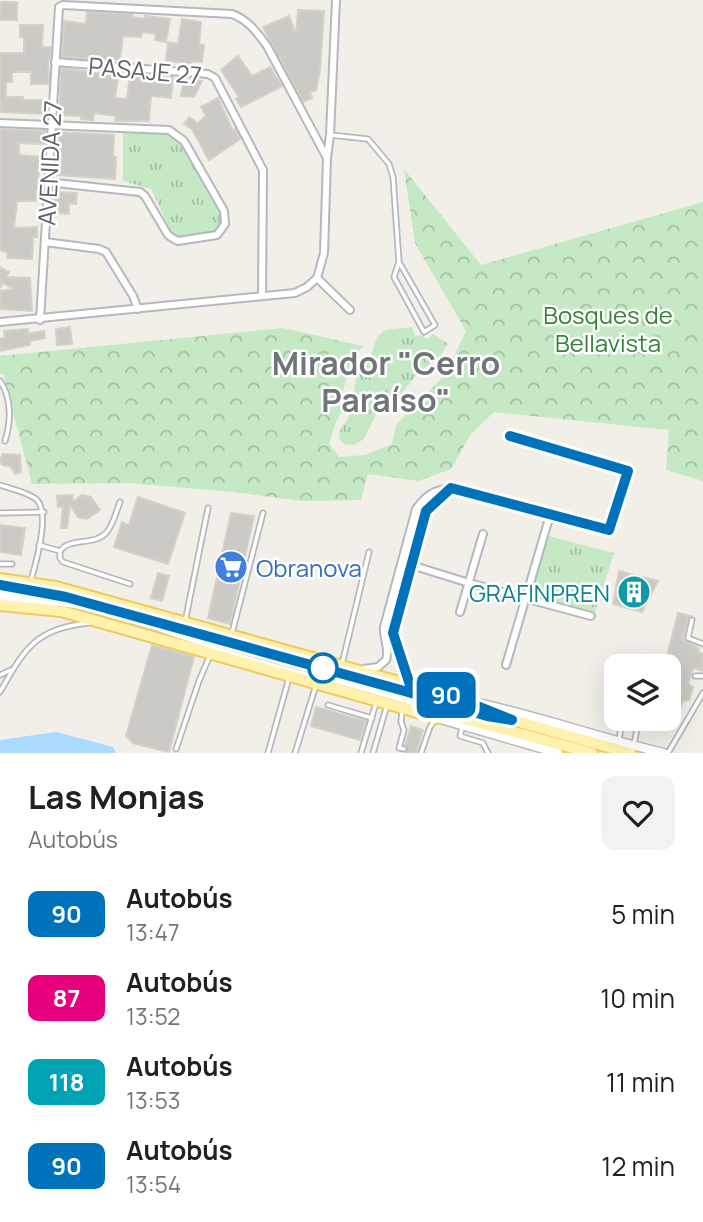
<!DOCTYPE html>
<html lang="es">
<meta charset="utf-8">
<style>
body{margin:0;font-family:Manrope,sans-serif;background:#f2f2f2;color:#202124;height:100vh;display:flex;flex-direction:column;font-size:26px;white-space:nowrap}
*{box-sizing:border-box;margin:0}
p{font-size:23px;color:#757577}
.icon{flex:none;width:38px;height:38px;fill:none;stroke:currentColor;stroke-width:2;stroke-linecap:round;stroke-linejoin:round}
.map{position:relative;height:753px;overflow:hidden}
.sheet{display:flex;flex-direction:column;background:#fff;flex:1}
.sheet>*{flex:none}
.badge{padding:0 14px;border-radius:10px;font-size:24px;line-height:46px}
.tools{position:absolute;left:604px;top:654px;display:grid;gap:14px}
.tools a{display:grid;place-items:center;width:77px;height:77px;border-radius:14px;background:#fff;box-shadow:0 7px 28px #0002;font-size:35px}
.map>.badge{position:absolute;translate:-50% -50%;box-shadow:0 0 0 4px #fff}
.round{display:grid;place-items:center;flex:none;width:74px;height:74px;border-radius:14px;background:#f2f2f2}
.headline{display:flex;align-items:center;justify-content:space-between;height:119px;padding:0 28px}
h1{font-size:33px;font-weight:700;line-height:52px}
ul{padding:0;list-style:none}
li{display:flex;align-items:center;gap:21px;height:84px;padding:0 28px}
li div{flex:1}
li b{display:block;font-size:26px}
li em{font-style:normal}
li .badge{min-width:77px;font-weight:700;text-align:center}
.map>svg:first-child{display:block}
.grass{fill:url(#grass-tufts)}
.forest{fill:url(#forest-crowns)}
.water{fill:#aadaff}
.building{fill:#cccac5;stroke:#d6d1c6;stroke-width:2}
.lines{fill:none;stroke-linecap:round;stroke-linejoin:round}
.service-casing{stroke:#b5b8bc;stroke-width:7}
.minor-casing{stroke:#b5b8bc;stroke-width:10}
.tertiary-casing{stroke:#b5b8bc;stroke-width:11}
.secondary-casing{stroke:#b6babf;stroke-width:13}
.primary-casing{stroke:#f2c960;stroke-width:14}
.service{stroke:#fff;stroke-width:3.5}
.minor{stroke:#fff;stroke-width:6}
.tertiary{stroke:#fff;stroke-width:8}
.secondary{stroke:#fff;stroke-width:10}
.primary{stroke:#fff2af;stroke-width:10}
.line-casing{stroke:#fff;stroke-width:16}
.line{stroke:#0072bc;stroke-width:10}
.stop-dot{fill:#fff;stroke:#0072bc;stroke-width:3.5}
.labels{text-anchor:middle;dominant-baseline:central;stroke-width:5;stroke-linejoin:round;paint-order:stroke}
.street-label{font-size:24px;fill:#5f6368;stroke:#fff}
.park-label{font-size:24px;fill:#348238;stroke:#fff}
.shop-label{font-size:24px;fill:#366cbe;stroke:#fff;text-anchor:start}
.culture-label{font-size:24px;fill:#0d838f;stroke:#fff;text-anchor:end}
.district-label{font-size:32px;font-weight:bold;fill:#70757a;stroke:#fff}
</style>
<div class="map">
<svg width="703" height="753" viewBox="0 0 703 753">
<defs>
<pattern id="grass-tufts" width="24" height="20" patternUnits="userSpaceOnUse" patternTransform="scale(1.75)"><rect width="24" height="20" fill="#c5e8c5"/><path d="M3 7l-1-3M5 7V3M7 7l1-3M15 17l-1-3M17 17v-4M19 17l1-3" fill="none" stroke="#a3c0a4"/></pattern>
<pattern id="forest-crowns" width="20" height="18" patternUnits="userSpaceOnUse" patternTransform="scale(1.75)"><rect width="20" height="18" fill="#c5e8c5"/><path d="M2 6a3 3 0 1 1 6 0M12 15a3 3 0 1 1 6 0" fill="none" stroke="#a3c0a4"/></pattern>
</defs>
<rect width="100%" height="100%" fill="#f1efe8"/>
<g class="grass">
<path d="M123,132L167,135L182,144L222,210V224L215,233L179,238L173,235L151,189L123,181Z"/>
<path d="M412,327L415,336L420,335L427,339L433,334L448,344L438,359L419,372L392,405L379,409L364,439L354,445L344,444L339,438L341,427L347,421L354,394L356,376L370,359L377,337L385,330Z"/>
<path d="M548,536L614,553L595,612L531,594Z"/>
</g>
<path class="forest" d="M404,169L481,265L703,202V481L666,470L669,430L494,412L471,434L451,469L418,481L368,474L361,500L302,501L234,492L128,483L32,484L3,374H0V356L283,328L363,346L350,364L343,391L344,408L336,422L329,443L339,457L365,455L392,444L396,425L445,375L466,331L415,243Z"/>
<path class="water" d="M56,732L113,747L116,753H0V740Z"/>
<g class="building">
<rect x="0" y="2" width="17" height="18"/>
<path d="M298,10L324,11L320,70L316,90L310,92L312,98L303,102L263,27L289,16L296,34Z"/>
<path d="M87,12L132,14V17L145,19V16L170,19L166,42L155,40L156,34L142,32L141,37L123,36L120,60L62,57L64,21L86,24Z"/>
<path d="M182,19L201,22L199,44L204,45L202,62L192,61L191,64L166,61L168,42L178,44Z"/>
<path d="M20,25H43L42,47H51L50,59L48,61L49,79L48,84H31V72H12V82H6V97H23V100H48L47,114L0,112V53H24V37H20Z"/>
<path d="M238,56L252,76L270,67L282,86L241,107L236,99L239,97L221,70Z"/>
<path d="M61,68L118,76L115,98L127,99L130,75L173,77L171,98L151,96L149,121H115L116,116L94,113L93,120L81,119V116L59,115Z"/>
<path d="M184,79L202,81L194,97L181,96Z"/>
<path d="M218,98L233,131L235,129L240,139L209,160L192,129L184,124L189,117L198,123L206,116L201,107Z"/>
<path d="M0,129L45,131L44,144L19,143V155L41,157L38,183L42,185L41,191H36V201H17L14,228L37,227V237H33L32,259L7,258L8,253L0,250Z"/>
<path d="M58,132L114,135L113,157H116L115,179L56,175Z"/>
<path d="M55,192L77,193L76,204L69,203V214L53,213Z"/>
<path d="M0,267L9,272L6,277L30,278L32,311L0,309V291L14,289L3,283L0,288Z"/>
<path d="M70,327L72,344L57,345L56,329Z"/>
<path d="M28,329V334L44,331L45,338L30,341V345L0,351V339L5,338L4,331Z"/>
<path d="M3,454L20,455L21,472L15,474L11,467L2,465L0,459Z"/>
<path d="M72,495L73,502L82,495L91,497L100,510L87,519L78,517L70,505L67,528H61L63,506L58,507L57,496Z"/>
<path d="M138,497L185,513L168,564L114,547L122,522L129,525Z"/>
<path d="M231,513L254,516L230,624L208,618Z"/>
<path d="M0,525L25,528L21,555L0,552Z"/>
<path d="M619,571L658,581L642,612L613,604Z"/>
<path d="M158,573L169,576L162,601L151,598Z"/>
<path d="M678,613L691,616L688,619L683,640L695,646L699,649L698,652L703,654V671L693,668L688,684L693,687L689,700L683,701L680,708L668,709V667H664Z"/>
<path d="M152,645L194,657L169,752L133,743L126,736Z"/>
<path d="M316,707L366,721L360,740L311,726Z"/>
<path d="M411,726L423,730L416,753H406L408,751L405,745Z"/>
</g>
<g class="lines">
<defs>
<g id="service">
<path d="M330,135L368,139L389,164L393,177L399,262L394,277L424,332L435,325L399,262"/>
<path d="M0,381C12,398 11,422 5,441"/>
<path d="M0,485C11,489 27,492 36,499C51,512 36,563 31,580"/>
<path d="M120,502C116,512 113,526 106,533C94,546 70,537 60,551V558L63,562L130,584"/>
<path d="M0,513L44,512"/>
<path d="M39,545L60,551"/>
<path d="M0,564H12"/>
<path d="M0,585L66,597L493,717"/>
<path d="M0,600H9"/>
<path d="M48,603C108,607 167,634 224,651C296,673 370,688 441,713"/>
<path d="M692,620L688,638L703,644"/>
<path d="M185,622L208,508"/>
<path d="M232,633L263,513"/>
<path d="M342,664L369,552"/>
<path d="M630,667L633,660L650,667"/>
<path d="M0,675L11,670"/>
<path d="M695,676H703"/>
<path d="M0,692C24,650 35,628 89,623"/>
<path d="M328,705L372,718"/>
<path d="M402,711L401,722L404,730L399,748L404,749"/>
<path d="M462,728L460,736L483,743L488,753"/>
<path d="M619,741L622,719"/>
<path d="M634,744L639,719"/>
<path d="M176,749L199,681L210,655"/>
<path d="M268,753L289,678"/>
<path d="M295,753L316,685"/>
<path d="M361,753L376,703"/>
<path d="M373,753L387,705"/>
<path d="M421,753L430,727L435,720"/>
<path d="M668,753L703,693"/>
</g>
<g id="minor">
<path d="M55,62L208,74L215,78L263,170L262,296"/>
<path d="M0,123L169,130L184,141L224,211L225,224L217,235L178,241L174,239L168,235L145,196L140,192L46,182"/>
<path d="M45,242L99,249L106,252L133,296L138,309"/>
<path d="M317,278L350,310"/>
<path d="M40,320L59,7L63,5L232,14C248,20 257,32 267,46L327,158"/>
<path d="M0,322L295,293L307,287L317,278L324,253L327,158L330,135L336,0"/>
<path d="M408,564L469,583L591,616"/>
<path d="M460,612L483,534"/>
<path d="M506,665L550,515"/>
<path d="M364,669L378,667L386,660C390,649 383,639 384,627L416,509C426,495 434,490 451,488L609,530L628,471L510,436"/>
<path d="M410,685L392,633L426,511L449,489"/>
</g>
<g id="tertiary">
<path d="M481,704C542,717 602,739 664,753"/>
<path d="M437,718L558,753"/>
</g>
<path id="secondary" d="M0,593L50,607"/>
<g id="primary">
<path d="M0,579L56,587L410,685L462,700L512,720L630,753"/>
<path d="M0,605L61,611L403,708L437,718L450,715L592,753"/>
</g>
</defs>
<use href="#service" class="service-casing"/>
<use href="#minor" class="minor-casing"/>
<use href="#tertiary" class="tertiary-casing"/>
<use href="#secondary" class="secondary-casing"/>
<use href="#primary" class="primary-casing"/>
<use href="#service" class="service"/>
<use href="#minor" class="minor"/>
<use href="#tertiary" class="tertiary"/>
<use href="#secondary" class="secondary"/>
<use href="#primary" class="primary"/>
</g>
<g class="lines">
<defs>
<path id="line" d="M0,585L66,597L408,692L487,716L512,720L462,700L410,685L393,633L426,511L451,488L609,530L628,471L510,436"/>
</defs>
<use href="#line" class="line-casing"/>
<use href="#line" class="line"/>
</g>
<defs>
<symbol id="supermarket-disc" viewBox="-11 -11 22 22"><circle r="9.5" fill="#3f7fe0" stroke="#fff"/><path d="M-6-5.5h2.5l.6 2H6L4.5 2H-2.5L-4.4-4H-6ZM-1.5 3.2a1.3 1.3 0 1 0 .1 0ZM3 3.2a1.3 1.3 0 1 0 .1 0Z" fill="#fff"/></symbol>
<symbol id="building-disc" viewBox="-11 -11 22 22"><circle r="9.5" fill="#0f9aa8" stroke="#fff"/><path d="M-4-6H4V6H1V3H-1V6H-4ZM-2.5-4.3h1.7v1.8h-1.7ZM.8-4.3h1.7v1.8H.8ZM-2.5-1h1.7V.8h-1.7ZM.8-1h1.7V.8H.8Z" fill="#fff"/></symbol>
</defs>
<g fill-rule="evenodd">
<use href="#supermarket-disc" x="212" y="548" width="38" height="38"/>
<use href="#building-disc" x="615" y="573" width="38" height="38"/>
</g>
<circle class="stop-dot" cx="323" cy="668" r="14"/>
<g class="labels">
<g class="street-label">
<text transform="translate(145 70) rotate(5)">PASAJE 27</text>
<text transform="translate(49 163) rotate(-87)">AVENIDA 27</text>
</g>
<g class="park-label">
<text x="608" y="314">Bosques de<tspan x="608" dy="28">Bellavista</tspan></text>
</g>
<g class="shop-label">
<text x="256" y="567">Obranova</text>
</g>
<g class="culture-label">
<text x="610" y="592">GRAFINPREN</text>
</g>
<g class="district-label">
<text x="386" y="363">Mirador "Cerro<tspan x="386" dy="37">Paraíso"</tspan></text>
</g>
</g>
</svg>
<div class="tools">
<a><svg class="icon" aria-label="layers" viewBox="0 0 24 24"><path d="M12 4l9 5-9 5-9-5zM3 14l9 5 9-5"/></svg></a>
</div>
<b class="badge" style="left:446px;top:695px;background:#0072bc;color:#fff">90</b>
</div>
<section class="sheet">
<div class="headline"><div><h1>Las Monjas</h1><p>Autobús</p></div><a class="round"><svg class="icon" aria-label="heart" viewBox="0 0 24 24"><path d="M12 20l-8-8c-3-5 5-10 8-4 3-6 11-1 8 4z"/></svg></a></div>
<ul>
<li><span class="badge" style="background:#0072bc;color:#fff">90</span><div><b>Autobús</b><p>13:47</p></div><em>5 min</em></li>
<li><span class="badge" style="background:#e6007e;color:#fff">87</span><div><b>Autobús</b><p>13:52</p></div><em>10 min</em></li>
<li><span class="badge" style="background:#00a3b4;color:#fff">118</span><div><b>Autobús</b><p>13:53</p></div><em>11 min</em></li>
<li><span class="badge" style="background:#0072bc;color:#fff">90</span><div><b>Autobús</b><p>13:54</p></div><em>12 min</em></li>
</ul>
</section>
